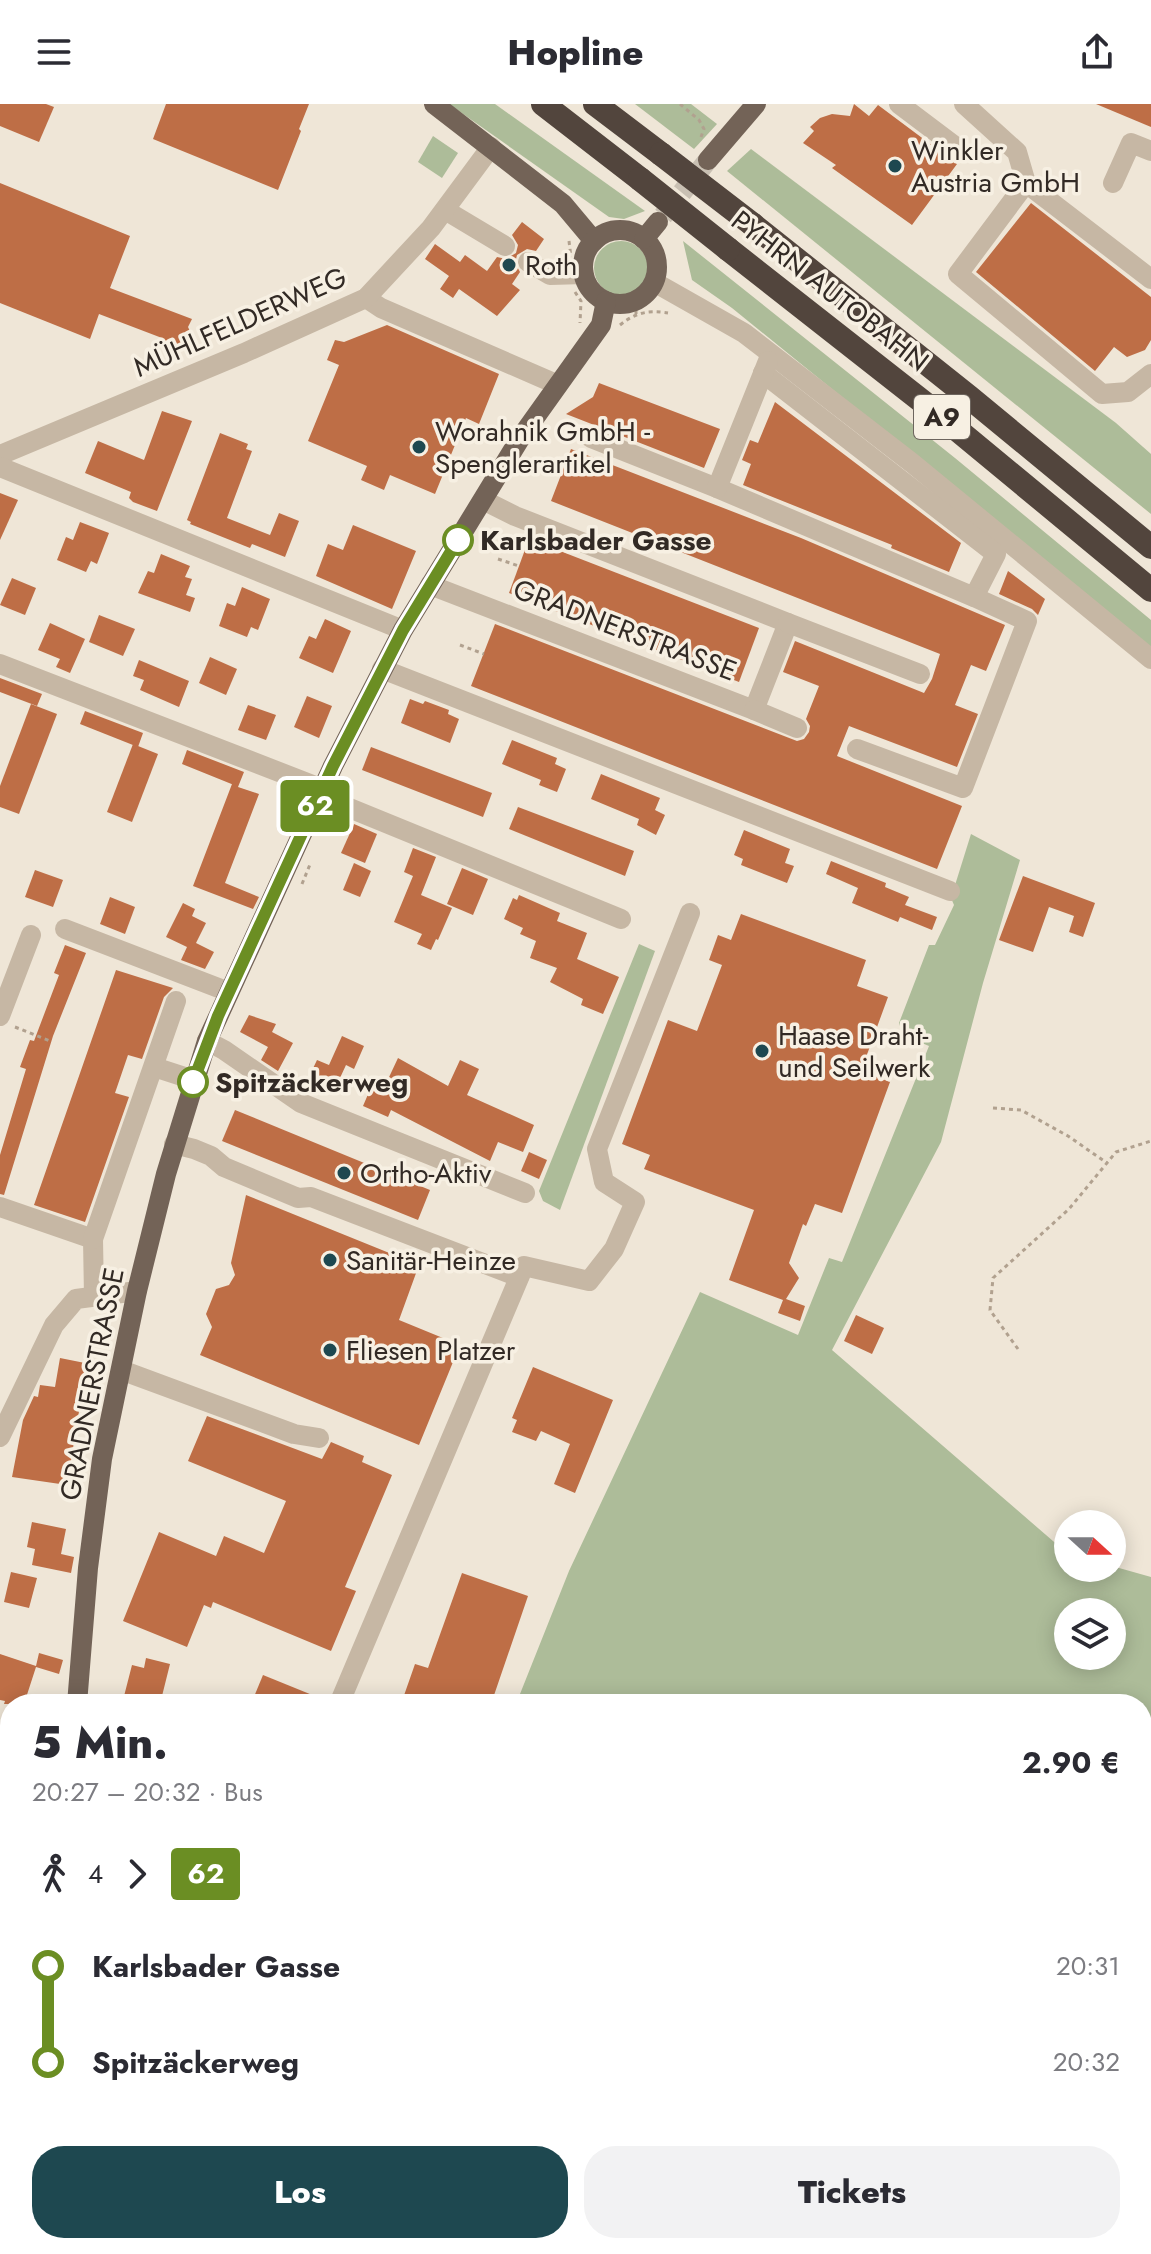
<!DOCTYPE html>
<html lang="de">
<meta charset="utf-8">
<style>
body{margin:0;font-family:Jost,sans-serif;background:#f2f2f3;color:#2b2b33;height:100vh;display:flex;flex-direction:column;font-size:30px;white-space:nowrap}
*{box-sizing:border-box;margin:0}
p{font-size:26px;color:#7c7c81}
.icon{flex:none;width:44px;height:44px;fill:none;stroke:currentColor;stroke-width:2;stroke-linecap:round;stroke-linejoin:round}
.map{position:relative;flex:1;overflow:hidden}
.details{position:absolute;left:0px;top:1590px;width:1152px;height:560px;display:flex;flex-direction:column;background:#fff;border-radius:32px 32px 0 0;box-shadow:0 4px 20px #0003}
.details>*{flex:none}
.badge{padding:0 16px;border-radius:6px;font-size:28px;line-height:52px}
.needle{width:52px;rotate:111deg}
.fabs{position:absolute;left:1054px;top:1406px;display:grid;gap:16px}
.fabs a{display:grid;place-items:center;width:72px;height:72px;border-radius:50%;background:#fff;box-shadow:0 4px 20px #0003;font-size:40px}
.map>.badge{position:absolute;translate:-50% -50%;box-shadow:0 0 0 4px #fff}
.legs{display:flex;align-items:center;gap:12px;height:88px;padding:0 32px;font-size:26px}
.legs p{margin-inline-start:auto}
.overview{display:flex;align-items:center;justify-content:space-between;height:136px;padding:0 32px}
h1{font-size:44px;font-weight:800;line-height:60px}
.cta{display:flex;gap:16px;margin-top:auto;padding:16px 32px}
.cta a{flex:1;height:92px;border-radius:32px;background:#1e4850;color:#fff;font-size:32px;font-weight:800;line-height:92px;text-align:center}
.cta a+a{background:#f2f2f3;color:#2b2b33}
ul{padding:0 32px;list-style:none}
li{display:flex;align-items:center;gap:28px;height:96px;font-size:30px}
li i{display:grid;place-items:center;width:12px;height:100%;margin:0 10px;background:currentColor}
li i::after{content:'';width:20px;height:20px;margin:-10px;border:6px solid;border-radius:50%;background:#fff}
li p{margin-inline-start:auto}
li:first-child i{background:linear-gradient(#0000 50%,currentColor 0)}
li:last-child i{background:linear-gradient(currentColor 50%,#0000 0)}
header{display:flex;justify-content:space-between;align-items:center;height:104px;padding:0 32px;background:#fff;font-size:36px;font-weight:800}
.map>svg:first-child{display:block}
.green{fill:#adbc99;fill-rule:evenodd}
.building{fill:#be6e46}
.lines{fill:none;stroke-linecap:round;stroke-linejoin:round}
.major-tunnel{stroke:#c9c0b3;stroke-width:20;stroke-dasharray:20 10;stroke-linecap:butt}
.path{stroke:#b1a18f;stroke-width:3;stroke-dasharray:4 4;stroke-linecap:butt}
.minor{stroke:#c6b7a4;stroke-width:20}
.major{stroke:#736357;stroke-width:20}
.highway{stroke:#52453d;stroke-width:24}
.highway-bridge{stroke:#52453d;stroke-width:24}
.line-1-casing{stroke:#fff;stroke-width:18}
.line-1{stroke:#6b8e23;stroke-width:12}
.poi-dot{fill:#1e4850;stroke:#f7f0e3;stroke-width:3}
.stop-1-dot{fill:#fff;stroke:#6b8e23;stroke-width:4}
.labels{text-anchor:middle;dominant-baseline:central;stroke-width:7;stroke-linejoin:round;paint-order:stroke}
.shield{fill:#f7f0e3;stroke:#6d655e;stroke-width:2}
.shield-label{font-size:26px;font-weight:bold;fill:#322a25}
.poi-label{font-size:28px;fill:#322a25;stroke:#f7f0e3;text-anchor:start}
.street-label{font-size:28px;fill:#322a25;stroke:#f7f0e3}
.stop-label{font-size:28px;font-weight:bold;fill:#322a25;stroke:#f7f0e3;text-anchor:start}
</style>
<header><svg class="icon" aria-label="menu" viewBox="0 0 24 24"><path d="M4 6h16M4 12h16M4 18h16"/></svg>Hopline<svg class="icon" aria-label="share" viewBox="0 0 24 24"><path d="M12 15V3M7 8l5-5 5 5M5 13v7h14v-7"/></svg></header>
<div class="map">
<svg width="1151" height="2150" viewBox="0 0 1151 2150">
<rect width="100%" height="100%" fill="#efe6d7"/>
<g class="green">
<path d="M449,0H495L645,107L624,115L609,113Z"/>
<path d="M635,0H691L717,20L694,45Z"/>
<path d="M433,32L458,49L442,74L418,58Z"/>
<path d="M751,45L1116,319L1151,350V410L727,67Z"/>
<path d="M683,137L955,354L1151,516V544L732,204L692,176Z"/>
<circle cx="621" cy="164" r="27"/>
<path d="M971,730L1020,756L983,879L941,1038L832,1246L1068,1450V1464L1112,1462L1151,1473V2150H462L464,2140H1142V1600H516L569,1467L700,1188L798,1231L829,1154L842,1158L929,942L903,931L899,919L929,841H935L954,801L951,794ZM1068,1508H1112V1552H1068Z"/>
<path d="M639,840L655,847L560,1106L543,1097L539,1087Z"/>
</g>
<g class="building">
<path d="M0,0H46L54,3L39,38L0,22Z"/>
<path d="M166,0H309L299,25L301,27L278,86L153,35Z"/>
<path d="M854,0L869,12L878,1L957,60L912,121L832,64L836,61L803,39L814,27L810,23L820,14L832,10L850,12Z"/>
<path d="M1096,0H1151V23Z"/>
<path d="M0,79L130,132L110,184L192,215L188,223L194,236L167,247L162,234L99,210L90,235L0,199Z"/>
<path d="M1031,99L1151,193V236L1145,246L1127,253L1114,243L1095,267L976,168Z"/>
<path d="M522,118L544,135L536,147L527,145L517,151L515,159L520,168L512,180L520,186L497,212L459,185L453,194L440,185L449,172L425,155L435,140L460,158L465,151L487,167L497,153L506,155L516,149L518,141L512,131Z"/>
<path d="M387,221L499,270L479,320L466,314L435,390L390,371L384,386L361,376L367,362L308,337L339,261L327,256L335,236L344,238Z"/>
<path d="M599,279L720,325L704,364L566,310L593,293Z"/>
<path d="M775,298L961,439L949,468L891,444L892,441L743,381L751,360L742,356L750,336L758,339Z"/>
<path d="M162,307L192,317L157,407L133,398L129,394L131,388L85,369L98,337L144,356Z"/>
<path d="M220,329L248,340L246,345L252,347L227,414L270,431L279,409L299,417L285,453L252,440L250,444L190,420L191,418L187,416Z"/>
<path d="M571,345L801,434L1005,521L986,567L971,561L955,601L978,610L957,663L849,622L837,652L962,702L937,765L471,582L495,520L797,637L804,635L809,628L810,622L806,615L819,582L783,568L795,537L924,589L932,575L940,550L551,397Z"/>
<path d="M0,389L18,396L0,436Z"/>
<path d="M80,418L109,429L97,460L91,457L86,468L57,456L66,433L73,436Z"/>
<path d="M353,421L416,447L392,505L316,472L328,440L343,446Z"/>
<path d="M529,435L759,524L739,578L509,489Z"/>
<path d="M161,450L190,462L185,473L192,475L186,491L195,494L190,508L138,489L148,467L154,469Z"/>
<path d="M1008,467L1045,495L1038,511L1032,505L999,490Z"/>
<path d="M12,474L36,484L25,511L0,501Z"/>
<path d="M242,483L270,495L258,526L251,523L247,533L219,522L227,499L235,502Z"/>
<path d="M99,511L135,525L123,552L89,538Z"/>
<path d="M325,515L351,527L333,569L299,554L309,532L316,535Z"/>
<path d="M50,519L85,535L70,569L56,563L60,555L38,546Z"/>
<path d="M210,553L237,565L226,591L199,579Z"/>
<path d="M139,556L189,577L179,603L140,586L144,576L133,572Z"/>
<path d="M0,574L42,590L37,602L0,588Z"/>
<path d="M307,592L332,602L319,634L294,623Z"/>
<path d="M410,595L423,600L425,597L449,606L448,610L459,615L450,639L401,619Z"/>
<path d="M31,600L57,610L19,710L0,703V682Z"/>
<path d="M248,601L276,611L266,636L238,626Z"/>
<path d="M85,607L143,629L138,643L80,620Z"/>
<path d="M512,636L557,654L555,660L566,665L557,688L539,681L541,676L502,660Z"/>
<path d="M133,640L158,650L132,718L107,708Z"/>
<path d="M371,643L492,689L483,713L362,666Z"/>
<path d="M187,646L244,668L238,683L259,690L225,779L259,793L253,805L193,782L232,680L234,681L182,660Z"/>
<path d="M601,670L660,694L655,706L665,711L656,731L637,721L639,715L591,695Z"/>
<path d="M518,703L634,747L625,772L509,725Z"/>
<path d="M354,720L377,730L365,759L341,749Z"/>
<path d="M744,726L790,745L785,759L794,762L787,779L741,761L743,755L734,751Z"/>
<path d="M413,744L436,753L421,791L452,804L438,836L436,835L431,846L417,840L422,830L394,818L413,772L404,768Z"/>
<path d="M831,757L886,779L885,783L909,793L905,801L937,813L932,826L900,813L898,818L852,799L858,784L826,770Z"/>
<path d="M354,759L371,767L360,793L343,786Z"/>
<path d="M462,764L488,775L473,811L447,800Z"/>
<path d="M35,766L63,776L53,803L25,793Z"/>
<path d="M1023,772L1095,799L1083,833L1069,828L1074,812L1049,803L1033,848L999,836Z"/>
<path d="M519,791L560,809L557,817L587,829L577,855L619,873L603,910L581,901L583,895L550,878L557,864L530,854L536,837L520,830L523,824L504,815L513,794L517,796Z"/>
<path d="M110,793L135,803L125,830L100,820Z"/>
<path d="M183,799L195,805L192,812L206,819L196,839L214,848L205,865L181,856L187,843L166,833Z"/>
<path d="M741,810L866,856L857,882L888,893L861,967L890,978L842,1109L815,1100L806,1122L803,1120L789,1159L799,1174L786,1195L805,1202L800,1217L778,1209L783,1196L729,1176L754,1106L644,1065L650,1051L622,1040L668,916L697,927L722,861L709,856L718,831L731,836Z"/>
<path d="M65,841L86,849L53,932L4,1091L0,1090V1051L26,965L20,963L30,936L34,937L59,871L54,869Z"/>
<path d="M116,866L173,884L164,893L142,955L128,951L115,989L129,993L85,1118L34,1101Z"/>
<path d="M249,911L276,920L272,928L293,939L278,967L261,956L268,943L240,928Z"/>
<path d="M342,932L364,942L354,965L346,961L333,989L307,977L317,956L329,961Z"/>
<path d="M398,954L448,982L460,956L479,965L467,991L534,1021L523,1048L498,1038L490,1057L391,1006L388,1013L363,1002L372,981L383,986Z"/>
<path d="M235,1006L430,1086L418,1116L222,1037Z"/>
<path d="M529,1048L547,1056L539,1075L521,1067Z"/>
<path d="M246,1091L419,1161L399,1216L460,1241L419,1341L200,1251L212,1223L206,1210L216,1185L229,1181L235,1171L231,1159Z"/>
<path d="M856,1211L884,1224L872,1250L844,1237Z"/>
<path d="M60,1254L90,1260L84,1289H82L67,1381L12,1373L23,1316L34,1292L38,1293L40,1281L55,1283Z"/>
<path d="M533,1263L613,1296L575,1389L554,1380L570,1340L541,1327L536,1337L512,1328L517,1316L512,1314Z"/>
<path d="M207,1312L322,1355L331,1338L364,1352L362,1358L392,1371L345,1483L356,1487L331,1547L213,1498L211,1504L204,1501L187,1543L123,1517L159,1428L216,1452L224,1432L264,1449L286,1397L188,1357Z"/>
<path d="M32,1418L66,1425L61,1450L74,1453L71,1469L32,1461L35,1445L27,1443Z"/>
<path d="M11,1468L37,1474L29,1504L4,1498Z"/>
<path d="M462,1469L528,1492L491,1600H401L415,1560L428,1564Z"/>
<path d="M39,1549L63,1556L59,1570L36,1563L24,1600H4L5,1597L0,1596V1550L36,1562Z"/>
<path d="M146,1554L170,1560L160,1600H122L132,1561L144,1564Z"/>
<path d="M263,1571L327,1597L326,1600H251Z"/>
</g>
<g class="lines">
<path class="major-tunnel" d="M663,112L708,56"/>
<g class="path">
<path d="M680,0L699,16L704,25L701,33"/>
<path d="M569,137L571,153"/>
<path d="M575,188L581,197L580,219"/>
<path d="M636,210V196"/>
<path d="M620,221C636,208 649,206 668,209"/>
<path d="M498,455L519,462"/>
<path d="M460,541L484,550"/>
<path d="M302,780L311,758"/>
<path d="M15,923L50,937"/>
<path d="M993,1004L1021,1006L1068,1032L1107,1059"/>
<path d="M1018,1245L990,1206L993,1174L1069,1105L1116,1048L1151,1037"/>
<path d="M0,2024L9,1981"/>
</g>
<g class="minor">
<path d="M899,0L960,46"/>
<path d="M964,0L1017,48L1026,79"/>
<path d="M1113,79L1131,39L1151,47"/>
<path d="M445,106L505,142"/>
<path d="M528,158L550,171L584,170"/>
<path d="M1151,175L1026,79L958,170L1102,290L1128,288L1151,270"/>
<path d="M654,178L744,229L912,359L1151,555"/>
<path d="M366,194L381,204L556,280"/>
<path d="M591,334L717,384L974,493L996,450L763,269"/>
<path d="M0,351L244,249L366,194L431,124L491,43"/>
<path d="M0,363L403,526"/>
<path d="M717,384L768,257"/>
<path d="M430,481L754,606L788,519L515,412L483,396"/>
<path d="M788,519L920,570"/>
<path d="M0,560L323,685"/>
<path d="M382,565L950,787"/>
<path d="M754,606L797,624"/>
<path d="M857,645L963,684L1027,517L974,493"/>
<path d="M320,692L621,815"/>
<path d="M65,825L229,888"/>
<path d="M0,912L31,831"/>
<path d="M207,937L224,946L301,999L525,1089"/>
<path d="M154,963L194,976"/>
<path d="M174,1040L194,1045L211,1052L224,1063L298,1094L311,1093L519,1173"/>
<path d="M0,1103L93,1135L94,1192"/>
<path d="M93,1135L176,897"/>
<path d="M121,1266L294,1330L319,1334"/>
<path d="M0,1333L54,1221L76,1195L137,1187"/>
<path d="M339,1600L524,1162L589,1177L614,1145L635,1098L604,1078L597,1045L690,809"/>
<path d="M0,1866L10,1869"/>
<path d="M501,2150L506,2143"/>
</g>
<g class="major">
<path d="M434,0L563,100L594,137"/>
<path d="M708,56L756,0"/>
<circle cx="620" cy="163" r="37"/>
<path d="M644,135L658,118"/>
<path d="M77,1600L88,1464L102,1355L137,1187L166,1070L207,937L333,662L403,526L521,333L601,221L606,197"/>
<path d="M0,1964L10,1920"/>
</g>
<g class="highway">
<path d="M543,0L640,75"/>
<path d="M595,0L661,50"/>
<path d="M752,120L969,293L1151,443"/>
<path d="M728,145L937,309L1151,486"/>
</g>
<g class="highway-bridge">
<path d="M661,50L752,120"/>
<path d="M640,75L728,145"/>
</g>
</g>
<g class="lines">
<defs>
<path id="line-1" d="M193,978L218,912L333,662L403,526L458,436"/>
</defs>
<use href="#line-1" class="line-1-casing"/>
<use href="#line-1" class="line-1"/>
</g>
<g class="poi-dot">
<circle cx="895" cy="62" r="8"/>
<circle cx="509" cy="161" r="8"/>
<circle cx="419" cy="343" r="8"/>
<circle cx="762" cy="947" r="8"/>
<circle cx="344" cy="1069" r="8"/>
<circle cx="330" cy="1156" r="8"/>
<circle cx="330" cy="1246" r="8"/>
</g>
<g class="stop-1-dot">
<circle cx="458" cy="436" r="14"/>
<circle cx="193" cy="978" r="14"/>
</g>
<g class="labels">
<rect class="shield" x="914" y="291" width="56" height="44" rx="6"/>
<g class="shield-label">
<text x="942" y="313">A9</text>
</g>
<g class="poi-label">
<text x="911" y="46">Winkler<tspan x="911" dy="32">Austria GmbH</tspan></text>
<text x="525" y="161">Roth</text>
<text x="435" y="327">Worahnik GmbH -<tspan x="435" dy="32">Spenglerartikel</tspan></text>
<text x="778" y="931">Haase Draht-<tspan x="778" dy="32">und Seilwerk</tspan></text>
<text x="360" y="1069">Ortho-Aktiv</text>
<text x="346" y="1156">Sanitär-Heinze</text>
<text x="346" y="1246">Fliesen Platzer</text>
</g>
<g class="street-label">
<text transform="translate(830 187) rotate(38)">PYHRN AUTOBAHN</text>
<text transform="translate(240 218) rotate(-24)">MÜHLFELDERWEG</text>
<text transform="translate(625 526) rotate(21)">GRADNERSTRASSE</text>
<text transform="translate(92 1280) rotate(-79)">GRADNERSTRASSE</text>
</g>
<g class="stop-label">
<text x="480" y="436">Karlsbader Gasse</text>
<text x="215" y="978">Spitzäckerweg</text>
</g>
</g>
</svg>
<div class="fabs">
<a><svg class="needle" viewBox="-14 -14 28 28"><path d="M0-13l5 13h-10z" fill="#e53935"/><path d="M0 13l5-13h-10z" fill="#7c7c81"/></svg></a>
<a><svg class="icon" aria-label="layers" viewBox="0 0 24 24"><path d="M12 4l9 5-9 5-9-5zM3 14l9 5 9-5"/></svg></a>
</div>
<b class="badge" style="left:315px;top:702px;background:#6b8e23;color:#fff">62</b>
<section class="details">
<div class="overview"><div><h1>5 Min.</h1><p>20:27 – 20:32 · Bus</p></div><b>2.90 €</b></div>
<div class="legs"><svg class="icon" aria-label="walk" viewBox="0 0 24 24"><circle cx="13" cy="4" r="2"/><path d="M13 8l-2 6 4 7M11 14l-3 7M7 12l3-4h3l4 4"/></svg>4<svg class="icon" aria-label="forward" viewBox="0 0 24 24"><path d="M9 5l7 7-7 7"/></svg><b class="badge" style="background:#6b8e23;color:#fff">62</b></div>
<ul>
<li><i style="color:#6b8e23"></i><b>Karlsbader Gasse</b><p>20:31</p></li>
<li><i style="color:#6b8e23"></i><b>Spitzäckerweg</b><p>20:32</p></li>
</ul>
<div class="cta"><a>Los</a><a>Tickets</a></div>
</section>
</div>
